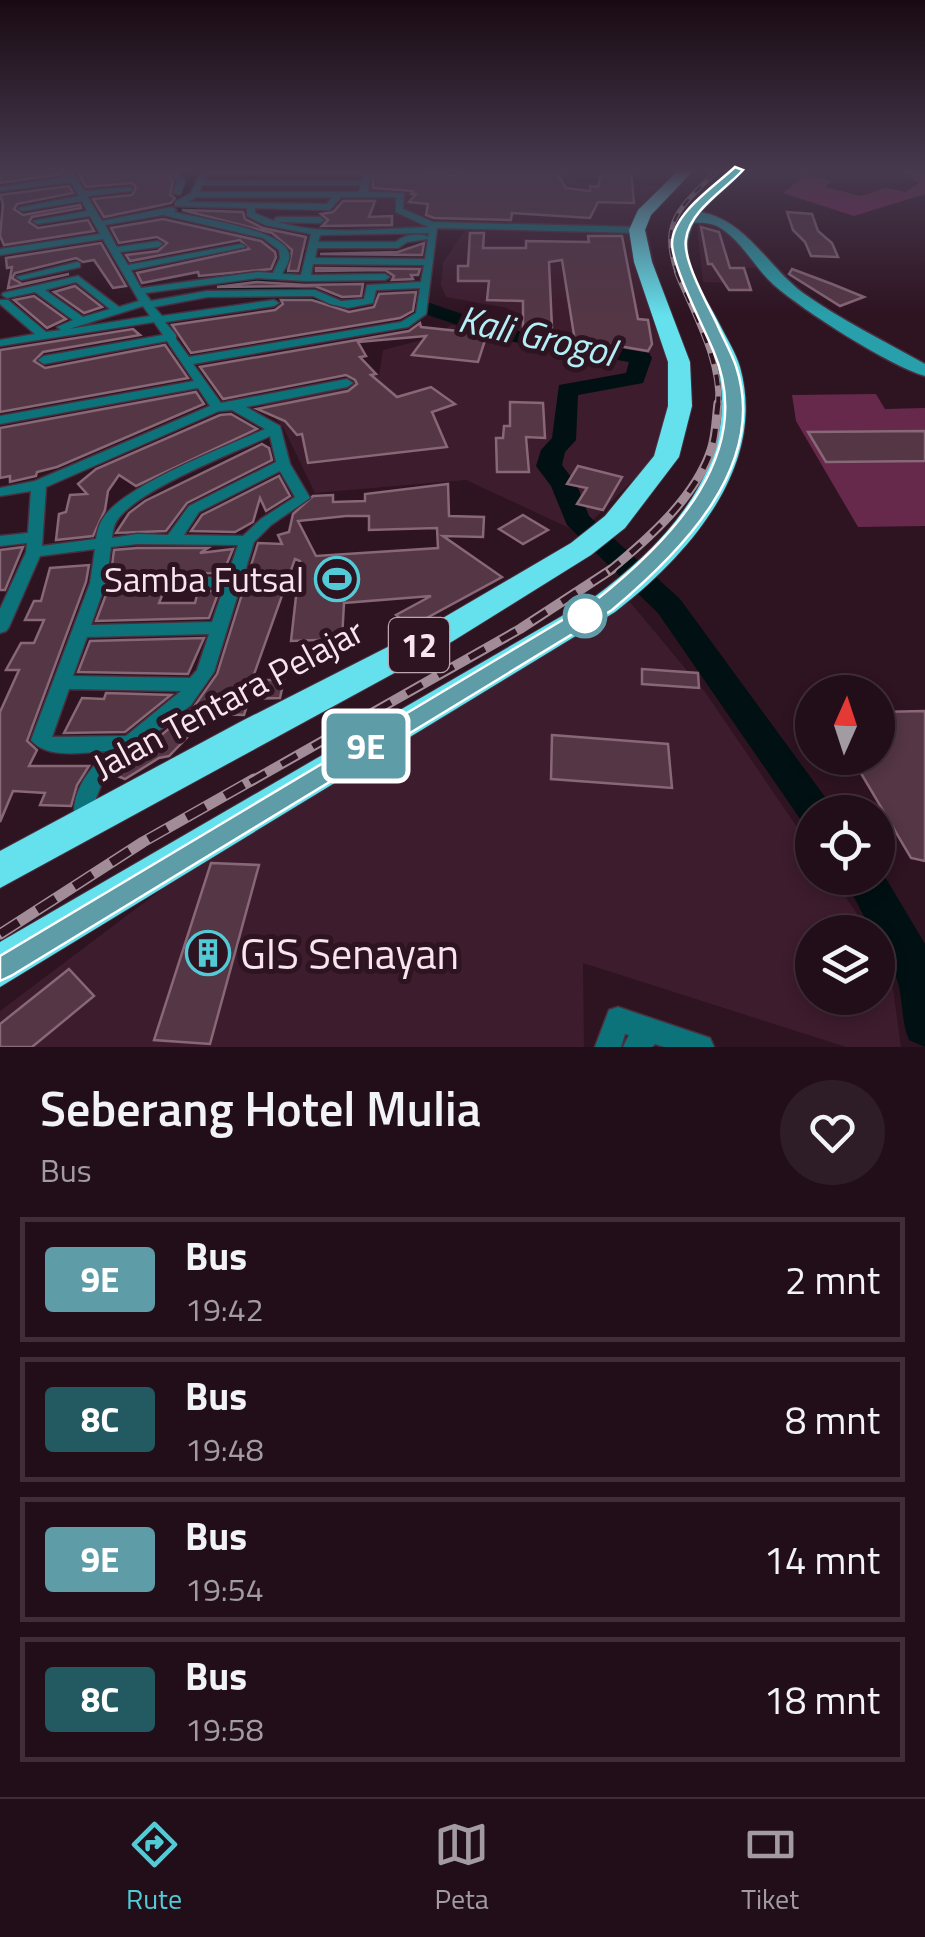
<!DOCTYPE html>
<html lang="id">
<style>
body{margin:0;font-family:"Titillium Web",sans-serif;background:#2e1c26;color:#f1f3f6;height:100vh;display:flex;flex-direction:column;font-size:38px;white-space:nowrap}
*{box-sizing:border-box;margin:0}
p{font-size:32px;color:#a29ca2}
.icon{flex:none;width:55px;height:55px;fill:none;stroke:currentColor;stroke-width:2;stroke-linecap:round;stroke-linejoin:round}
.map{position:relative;height:1047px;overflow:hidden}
.side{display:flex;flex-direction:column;background:#220e19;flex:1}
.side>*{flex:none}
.badge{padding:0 20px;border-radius:8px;font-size:35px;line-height:65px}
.needle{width:65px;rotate:3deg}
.tools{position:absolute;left:795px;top:675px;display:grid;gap:20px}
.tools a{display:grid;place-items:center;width:100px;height:100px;border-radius:50%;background:#220e19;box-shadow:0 5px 15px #0003,0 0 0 2px #3f2e38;font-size:50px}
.map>.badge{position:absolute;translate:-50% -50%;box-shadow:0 0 0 5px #fff}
.round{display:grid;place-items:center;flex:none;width:105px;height:105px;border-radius:52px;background:#2e1c26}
.overview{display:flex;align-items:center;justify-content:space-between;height:170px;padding:0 40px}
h1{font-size:48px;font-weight:600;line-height:75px}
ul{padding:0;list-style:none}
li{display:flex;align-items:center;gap:30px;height:125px;margin:0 20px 15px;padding:0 20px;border:5px solid #3f2e38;border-radius:0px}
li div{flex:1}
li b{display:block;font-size:38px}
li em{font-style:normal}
li .badge{min-width:110px;font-weight:700;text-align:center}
.dock{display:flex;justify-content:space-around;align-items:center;height:140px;border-top:2px solid #3f2e38;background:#220e19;font-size:28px;color:#a29ca2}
.dock a{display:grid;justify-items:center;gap:5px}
.dock .active{color:#52cbd7}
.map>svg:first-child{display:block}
.built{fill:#3d1c2d}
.green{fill:#67294b}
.forest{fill:#7b2857}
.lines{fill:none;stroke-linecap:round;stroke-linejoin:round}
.river{fill:#011012;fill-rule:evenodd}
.building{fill:#543645;stroke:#886777;stroke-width:2.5;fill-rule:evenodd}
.street-casing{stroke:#4a303e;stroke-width:3}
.secondary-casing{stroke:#4a303e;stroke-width:3}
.highway-casing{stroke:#4a303e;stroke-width:2}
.street{fill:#0d737b;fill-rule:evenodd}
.secondary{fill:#28a0ab;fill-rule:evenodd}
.highway{fill:#64e1ed;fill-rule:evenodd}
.rail-far4-casing{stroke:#a28c97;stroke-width:5}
.rail-far3-casing{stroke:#a28c97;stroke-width:6}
.rail-far2-casing{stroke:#a28c97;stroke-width:9}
.rail-far1-casing{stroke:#a28c97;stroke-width:10}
.rail-casing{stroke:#a28c97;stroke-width:11}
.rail-far4{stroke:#2e1321;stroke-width:2.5;stroke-dasharray:9;stroke-linecap:butt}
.rail-far3{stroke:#2e1321;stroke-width:4;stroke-dasharray:11;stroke-linecap:butt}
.rail-far2{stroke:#2e1321;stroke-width:5;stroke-dasharray:14;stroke-linecap:butt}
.rail-far1{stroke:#2e1321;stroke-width:6;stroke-dasharray:18;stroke-linecap:butt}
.rail{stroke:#2e1321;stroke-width:8;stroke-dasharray:22;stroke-linecap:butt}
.line{fill:#5e9ca7;stroke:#fff;stroke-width:2.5}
.stop-dot{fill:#fff;stroke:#5e9ca7;stroke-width:5}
.labels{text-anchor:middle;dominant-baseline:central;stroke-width:10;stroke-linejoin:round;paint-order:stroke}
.shield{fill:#2e1321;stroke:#bba6b0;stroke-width:2.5}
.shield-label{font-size:32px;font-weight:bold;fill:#f8e5ee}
.poi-label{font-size:35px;fill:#f8e5ee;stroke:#2e1321;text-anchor:end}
.street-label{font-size:35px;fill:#f8e5ee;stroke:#2e1321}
.water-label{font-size:38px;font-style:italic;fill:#b2f0f6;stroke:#2e1321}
.near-poi-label{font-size:42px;fill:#f8e5ee;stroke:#2e1321;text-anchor:start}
</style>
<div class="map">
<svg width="925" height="1047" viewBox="0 0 925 1047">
<rect width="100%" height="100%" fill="#2e1321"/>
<g class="built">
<path d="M374,170H567L564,180L661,186L642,206L659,282L674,409L655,458L580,533L466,480L315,493L283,427L262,403L379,375L383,350L437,336L451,325L506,333L508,308L446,297L441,285L443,263L464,231L333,228L344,196L370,193Z"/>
<path d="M696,218H721L757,268L726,267L730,283L703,282Z"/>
<path d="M630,602L705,692L812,849V878H832L870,932H812V998H878V943L889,960L901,1047H846L583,963L584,1047H0V1011L202,859Z"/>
</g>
<path class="green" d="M876,394L885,409L925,408V526L858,527L796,421L792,395Z"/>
<path class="forest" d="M900,170L925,171V194L854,216L783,193L805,175L832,181L825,187L861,196L885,188L906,192L919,183Z"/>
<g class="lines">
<g class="river">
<path d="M180,170H194L198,184L182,205L242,219V225L166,211L164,208L183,184Z"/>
<path d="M282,230L305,251L290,278L254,286C279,285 305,284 324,302L321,307L338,311V319L302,315L299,311L303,304C277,289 239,308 217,290L225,281L277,270L287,251L274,235Z"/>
<path d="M430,303L506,329L649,353L652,358L643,383L578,395L576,440L565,452L562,465L577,485L589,516L680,599L836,812H812V826L803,823L658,613L567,525L551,486L536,466L541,450L552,438L559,385L626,373L629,362L502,340L428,315L378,316L368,310L378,304Z"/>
<path d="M878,865L925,944V1047L909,1040C900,1019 904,997 896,977C891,961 878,950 878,932H872L844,878H878Z"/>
</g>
</g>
<g class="building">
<path d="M0,170H60L62,174L0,183Z"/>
<path d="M90,170H166L173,182L170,195L175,198L171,203L104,217L93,199L132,195L136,187L132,183L86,187L78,173Z"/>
<path d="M373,170H425L426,173L456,175L467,170H554L566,188L590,191V186L598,187L602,170H631L634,203L598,202L590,218L512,213L511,220L434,218L426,215L428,204L409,202L416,194H411L413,191L373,188Z"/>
<path d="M69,186L73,193L17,204L14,209L23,215L80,205L81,208L32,217L29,222L38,228L88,220L94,231L4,245L0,236L3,204L0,195Z"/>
<path d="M343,201H375L369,217L392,216V225L322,226L328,220L321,214L333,212Z"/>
<path d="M182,210L243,212L245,219L263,228L306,237L298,271H288L292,250L272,233Z"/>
<path d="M787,212L812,214L818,231L832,243L838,257L811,256L805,242L793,230Z"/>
<path d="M163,219L261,241L275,252L276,257L271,269L199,276L198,272L142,283L137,273L249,249L240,240L130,261L126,255L158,251L167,243L157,237L119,243L111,228Z"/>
<path d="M701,227L719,232L730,268H744L751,290H729L712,264H708Z"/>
<path d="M470,233H484L483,248H526V241L589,242L588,236H622L638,319L648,320L652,344L648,351L595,342L599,360H578L562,260L549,262L552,328L523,327V301L487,300L489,281H458V266H468Z"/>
<path d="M101,243L126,286L113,288L94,260L83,262L76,258L15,273L12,278L22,284L69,274L8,288L12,267L7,268L6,258Z"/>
<path d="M424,243L422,255L320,254L398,252Z"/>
<path d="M316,268L420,269L418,275H411L413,279L392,280L394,276L385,270L316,271Z"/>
<path d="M792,269L832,284L864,297L840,306L789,274Z"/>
<path d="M257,282L305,285L363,284L361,296L342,297L315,286L217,287Z"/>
<path d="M75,286L102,307L84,313L54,292Z"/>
<path d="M416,292L413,311L400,318L191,353L172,325L275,310L283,304L281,300H312L349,312L374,307L379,294Z"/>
<path d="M34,296L66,319L47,328L14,300Z"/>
<path d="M420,323L421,327L487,334L478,362L412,355L426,336L358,342L366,356L360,357L376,374L371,375L397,397L431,387L455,404L432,412L447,447L308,463L302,434L297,435L285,421L257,409L348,391L357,384L355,380L346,375L223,399L200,367L409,331Z"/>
<path d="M133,329L140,335L43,352L34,361L45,368L165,345L188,378L0,412V350Z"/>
<path d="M196,392L204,404L57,467L37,472L36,476L10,482V476L0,478V428Z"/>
<path d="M510,402L543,403L545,438L526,437L529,472H497L496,438H503L504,426H510Z"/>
<path d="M231,414L257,429L136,486L119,475L108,491L105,510L93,536L56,540L59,514L66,512L70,495L87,494L78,484L96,469L220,415Z"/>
<path d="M925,431V461L826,462L808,432Z"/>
<path d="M262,444L269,448L272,460L187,503L166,531L116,533L129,513L145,501Z"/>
<path d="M578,466L622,477L603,510L577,504L587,488L567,484Z"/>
<path d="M279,476L290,496L266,511L260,498L253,522L235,532L191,531L202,515Z"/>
<path d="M448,484L449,516L484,517L483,537L443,536L502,577L410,627L396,615L431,596L344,603L342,639L291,641L300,561L295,559L252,680H284L280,698L249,699L244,715L210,714L169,756L159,758L125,779L115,775L193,708L217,674L258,543L282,544L278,535L289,532L293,514L313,496L333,495V502L365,501V494ZM346,516H369V530L437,528L438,548L316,556L298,521Z"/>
<path d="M523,515L548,530L523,544L499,529Z"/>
<path d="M23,547L5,590H0V550Z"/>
<path d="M137,548H208L200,553L233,549L223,573L111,574L114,550Z"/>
<path d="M89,565L86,582L27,741L37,750L29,766H89L77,785L71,806L40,805L45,793L13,791L0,822V712L19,670H6L21,643H34L44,620H25L34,601H41L50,568Z"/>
<path d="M164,591L159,603H195L198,591H219L209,618L96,621L107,592Z"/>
<path d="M204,638L188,674L78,672L90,641Z"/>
<path d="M642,669L698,673L699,688L642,684Z"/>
<path d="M106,693L171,695L125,732L64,733L82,698L104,699Z"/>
<path d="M925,711V861L911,858L852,758H878V712Z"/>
<path d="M552,735L668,744L672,788L551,779Z"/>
<path d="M211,863L259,865L210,1044L154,1040Z"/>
<path d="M69,969L94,996L32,1047H0V1024Z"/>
</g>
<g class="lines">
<defs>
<g id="street">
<path d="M64,170H72L84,191L132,187V191H129L87,196L102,221L172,207L176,210L174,212C198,218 279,229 288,251C292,259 286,266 282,274L301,275L311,234L265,225L247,216V208L175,206V202L191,193L202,170H364L372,173L368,192L404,193L403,209L433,222L637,227L642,230L637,233L437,228L426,314L408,327L193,364L221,403L347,379L353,383L347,387L246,407L280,426L290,464L310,498L271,525L254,542L214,672L191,705L137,748L102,783L96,798V823L92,829L85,832L78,829C65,799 87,771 108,751C84,752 48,760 31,740L90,583L95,549L40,556L9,627L6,631L0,633V609L26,552L27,543L0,546V536L28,533L31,491L0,496V488L35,481L210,406L198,388L0,424V416L194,381L167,341L44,364L38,360L44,356L163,335L154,322L0,346V340L35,334L0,304V300H8L46,332L61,330L57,327L73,320L35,292L7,298L2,295L3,293L78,276L119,307L139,301L103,239L0,255V249L100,234L90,216L37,224L33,221L87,211L82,201L22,211L18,208L79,196L71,182L0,191V187L68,177ZM208,174H364L362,181H205ZM202,185H361L359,192H199ZM196,197H332L327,204L188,202ZM341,197H396V212L428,227C370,229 308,239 255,213V208L330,210ZM163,215L263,238L279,250L280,258L273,273L257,272L141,288L131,270L246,247L241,244L128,265L120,252L158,247L163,244L158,241L117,247L105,225ZM429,233L428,237C419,232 404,235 396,242H318L320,235ZM428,239L425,259L315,258L317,248H398L407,242ZM313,264L424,265L421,282L367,285L364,299L341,301L315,290L207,291L151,301L145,293L257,278L305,281L385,280L390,277L385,274L311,275ZM76,282L110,309L83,317L45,290ZM420,288L416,313L401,322L189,357L176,339V335L165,322L274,306L279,303L274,300L162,316L154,307L207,297L313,296L330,304L348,308L373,303L376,290ZM143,306L150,316L69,329ZM232,410L265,429C228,446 125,485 104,517C99,523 97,532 96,539L42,546L46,487L219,411ZM270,436L276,462L189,506L168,535L137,534L112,538C113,531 113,528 116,522C135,490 234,453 270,436ZM280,471L295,497L261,519L243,536L184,535L199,512ZM137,544L238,545L227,577L107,578L111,547ZM224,587L212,622L91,625L104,588ZM209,634L197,670L190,678L73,676L87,637ZM69,689L181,691L126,736L52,737Z"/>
<path d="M170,170H178L185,182L180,195L173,193L177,182Z"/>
<path d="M278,217H320L324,220L320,223L275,222V218Z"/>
<path d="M77,262L80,263V267L21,280L16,277Z"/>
<path d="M618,1007L710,1038L714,1047H664L655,1044L652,1047H623L629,1035L625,1034L621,1047H595L609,1010Z"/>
</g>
<path id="secondary" d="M701,212C747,221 767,266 803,293C841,320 884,341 925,364V376C888,365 804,311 774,285C755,268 743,243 722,229C707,218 692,227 679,219Z"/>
<g id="highway">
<path d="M679,170H694L651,215L645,230L652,262L690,362L692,406L679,457L625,528L591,555L453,641L0,888V851L240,722L431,625L571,543L605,516L654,456L668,406V362L634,262L629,230L638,210Z"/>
<path d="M730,170H745C726,193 693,208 688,240C684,270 708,300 720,325C727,339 736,353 740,367C768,467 687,556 615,612L0,987V942L593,598C665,545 740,466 718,368C715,354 706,339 700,326C689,300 665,269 672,239C678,208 708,190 730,170Z"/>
</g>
</defs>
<use href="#street" class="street-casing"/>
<use href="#secondary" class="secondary-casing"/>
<use href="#highway" class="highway-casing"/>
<use href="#street" class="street"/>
<use href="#secondary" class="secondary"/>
<use href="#highway" class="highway"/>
<defs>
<path id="rail-far4" d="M678,274C657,221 683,206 717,170"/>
<path id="rail-far3" d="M677,272C693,312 722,361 718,405"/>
<path id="rail-far2" d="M609,571C647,540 695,498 711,450C716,436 716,418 718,403"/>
<path id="rail-far1" d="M250,782L520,629L612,569"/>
<path id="rail" d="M0,934L143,842L254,779"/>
</defs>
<use href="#rail-far4" class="rail-far4-casing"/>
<use href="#rail-far3" class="rail-far3-casing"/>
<use href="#rail-far2" class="rail-far2-casing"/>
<use href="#rail-far1" class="rail-far1-casing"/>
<use href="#rail" class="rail-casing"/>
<use href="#rail-far4" class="rail-far4"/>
<use href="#rail-far3" class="rail-far3"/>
<use href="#rail-far2" class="rail-far2"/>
<use href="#rail-far1" class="rail-far1"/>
<use href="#rail" class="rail"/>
</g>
<linearGradient id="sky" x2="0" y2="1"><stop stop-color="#190a12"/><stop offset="0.54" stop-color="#46394e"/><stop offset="1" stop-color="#46394e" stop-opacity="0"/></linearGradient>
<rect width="925" height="316" fill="url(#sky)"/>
<path class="line" d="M735,167L743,170C725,190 690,210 686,239C682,259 708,305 717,324C723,338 731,352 736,366C769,466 680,553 612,610L11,976L0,981V956L596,600C670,541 758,453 713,350C703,326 672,266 672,243C673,213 715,186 735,167Z"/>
<defs>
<symbol id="stadium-ring" viewBox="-11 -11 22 22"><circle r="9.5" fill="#2e1321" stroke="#52cbd7" stroke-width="1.5"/><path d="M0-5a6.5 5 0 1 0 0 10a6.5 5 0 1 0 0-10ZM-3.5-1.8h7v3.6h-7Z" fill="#52cbd7"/></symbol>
<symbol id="building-ring" viewBox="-11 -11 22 22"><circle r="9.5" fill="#2e1321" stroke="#52cbd7" stroke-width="1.5"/><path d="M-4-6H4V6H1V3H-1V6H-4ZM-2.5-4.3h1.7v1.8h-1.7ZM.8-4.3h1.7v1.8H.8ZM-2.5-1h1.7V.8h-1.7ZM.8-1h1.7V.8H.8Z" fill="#52cbd7"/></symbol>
</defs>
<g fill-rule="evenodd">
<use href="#stadium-ring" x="312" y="554" width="50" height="50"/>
<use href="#building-ring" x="183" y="928" width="50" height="50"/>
</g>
<circle class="stop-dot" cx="585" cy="616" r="20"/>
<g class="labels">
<rect class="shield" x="389" y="618" width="60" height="54" rx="8"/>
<g class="shield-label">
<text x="419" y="645">12</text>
</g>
<g class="poi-label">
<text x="304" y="579">Samba Futsal</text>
</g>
<g class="street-label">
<text transform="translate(228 698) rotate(-28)">Jalan Tentara Pelajar</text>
</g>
<g class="water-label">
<text transform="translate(537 335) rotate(13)">Kali Grogol</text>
</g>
<g class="near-poi-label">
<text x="240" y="953">GIS Senayan</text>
</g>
</g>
</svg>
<div class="tools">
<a><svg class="needle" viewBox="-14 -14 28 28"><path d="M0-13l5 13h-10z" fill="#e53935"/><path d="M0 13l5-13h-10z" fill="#a29ca2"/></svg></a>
<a><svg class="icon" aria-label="locate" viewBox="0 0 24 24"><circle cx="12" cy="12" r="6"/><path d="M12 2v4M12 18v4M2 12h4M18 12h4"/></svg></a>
<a><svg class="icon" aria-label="layers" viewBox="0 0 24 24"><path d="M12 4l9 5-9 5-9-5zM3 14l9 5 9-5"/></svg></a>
</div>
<b class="badge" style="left:366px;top:746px;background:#5e9ca7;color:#fff">9E</b>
</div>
<section class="side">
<div class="overview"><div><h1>Seberang Hotel Mulia</h1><p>Bus</p></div><a class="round"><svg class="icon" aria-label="heart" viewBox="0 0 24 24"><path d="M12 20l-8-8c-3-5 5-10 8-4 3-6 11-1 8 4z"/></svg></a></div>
<ul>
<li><span class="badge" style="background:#5e9ca7;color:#fff">9E</span><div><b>Bus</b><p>19:42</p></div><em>2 mnt</em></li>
<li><span class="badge" style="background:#235a61;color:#fff">8C</span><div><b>Bus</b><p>19:48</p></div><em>8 mnt</em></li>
<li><span class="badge" style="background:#5e9ca7;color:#fff">9E</span><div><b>Bus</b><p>19:54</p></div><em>14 mnt</em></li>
<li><span class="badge" style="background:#235a61;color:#fff">8C</span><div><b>Bus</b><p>19:58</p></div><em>18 mnt</em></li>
</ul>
</section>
<nav class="dock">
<a class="active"><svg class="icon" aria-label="directions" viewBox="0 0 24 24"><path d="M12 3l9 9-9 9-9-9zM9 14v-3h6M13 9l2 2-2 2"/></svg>Rute</a>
<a><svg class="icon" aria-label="map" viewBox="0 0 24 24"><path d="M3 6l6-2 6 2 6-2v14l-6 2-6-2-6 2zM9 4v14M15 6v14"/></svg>Peta</a>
<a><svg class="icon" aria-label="tickets" viewBox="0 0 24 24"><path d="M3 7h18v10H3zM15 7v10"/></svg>Tiket</a>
</nav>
